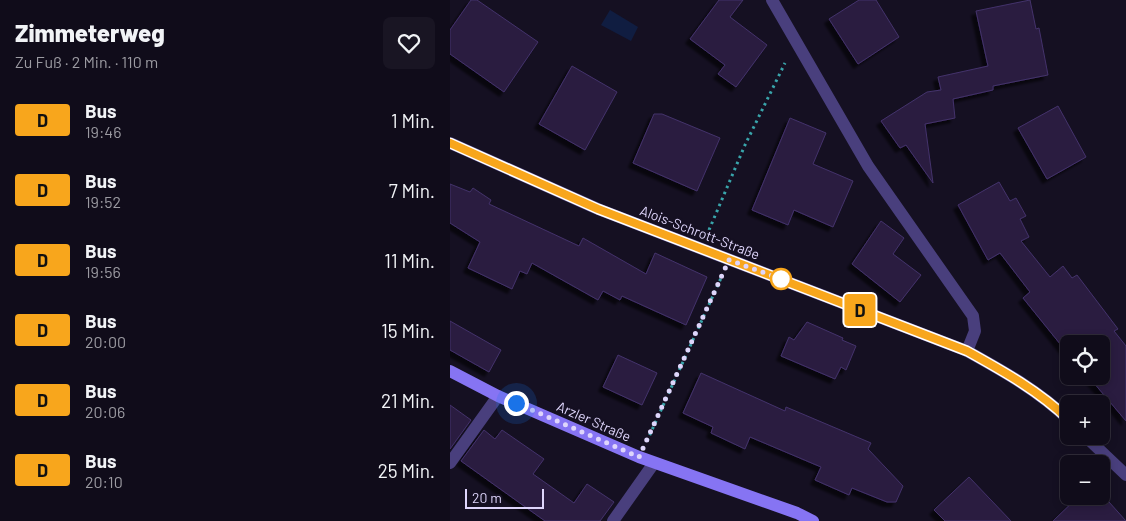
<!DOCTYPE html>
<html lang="de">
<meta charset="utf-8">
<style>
body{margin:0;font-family:Barlow,sans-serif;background:#191523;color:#f1f3f6;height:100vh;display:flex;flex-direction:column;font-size:19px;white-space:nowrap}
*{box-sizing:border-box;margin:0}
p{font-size:16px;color:#9c9ba2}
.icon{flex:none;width:28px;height:28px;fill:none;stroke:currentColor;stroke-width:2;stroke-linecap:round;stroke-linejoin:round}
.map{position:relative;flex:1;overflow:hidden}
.panel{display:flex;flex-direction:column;background:#100c1a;width:450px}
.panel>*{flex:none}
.badge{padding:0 10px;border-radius:4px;font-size:18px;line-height:32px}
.buttons{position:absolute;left:610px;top:335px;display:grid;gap:10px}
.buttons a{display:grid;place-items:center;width:50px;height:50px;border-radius:8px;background:#100c1a;box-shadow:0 2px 8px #0003,0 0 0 1px #302c39;font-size:25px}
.scale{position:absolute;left:15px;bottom:12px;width:79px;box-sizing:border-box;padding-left:5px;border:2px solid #ded5fb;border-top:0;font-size:14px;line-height:18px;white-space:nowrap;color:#ded5fb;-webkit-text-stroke:4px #151022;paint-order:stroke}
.you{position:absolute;width:25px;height:25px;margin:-12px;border:4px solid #fff;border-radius:50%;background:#1a73e8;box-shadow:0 0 0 8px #1a73e833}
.map>.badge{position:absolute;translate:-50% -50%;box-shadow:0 0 0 2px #fff}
.round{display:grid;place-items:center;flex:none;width:52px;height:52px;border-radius:8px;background:#191523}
.head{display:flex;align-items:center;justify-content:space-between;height:85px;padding:0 15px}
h1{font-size:24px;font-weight:800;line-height:38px}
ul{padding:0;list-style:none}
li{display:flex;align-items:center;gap:15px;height:70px;padding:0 15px}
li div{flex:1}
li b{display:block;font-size:19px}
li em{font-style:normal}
li .badge{min-width:55px;font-weight:700;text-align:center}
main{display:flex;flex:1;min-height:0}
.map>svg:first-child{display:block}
.water{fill:#101d41}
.building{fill:#291e41;stroke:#44326b;filter:url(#shadow)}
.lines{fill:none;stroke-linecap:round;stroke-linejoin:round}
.path{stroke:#39a5ab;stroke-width:3;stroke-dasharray:2.5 4;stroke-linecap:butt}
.service{stroke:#493f7d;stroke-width:12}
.minor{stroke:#493f7d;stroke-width:12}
.secondary{stroke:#8674f3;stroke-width:12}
.line-casing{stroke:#fff;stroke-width:11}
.line{stroke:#f8a61c;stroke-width:8}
.walk{stroke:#ded5fb;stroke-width:5;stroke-dasharray:0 9}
.stop-dot{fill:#fff;stroke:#f8a61c;stroke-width:2.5}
.labels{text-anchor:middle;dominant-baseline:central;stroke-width:4.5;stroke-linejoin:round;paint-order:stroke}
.street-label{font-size:14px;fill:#ded5fb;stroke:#151022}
</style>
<main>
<section class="panel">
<div class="head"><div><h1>Zimmeterweg</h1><p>Zu Fuß · 2 Min. · 110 m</p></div><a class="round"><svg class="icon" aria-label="heart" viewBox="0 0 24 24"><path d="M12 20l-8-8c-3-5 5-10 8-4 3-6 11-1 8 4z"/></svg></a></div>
<ul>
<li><span class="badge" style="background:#f8a61c;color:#111">D</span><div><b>Bus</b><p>19:46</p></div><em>1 Min.</em></li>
<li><span class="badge" style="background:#f8a61c;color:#111">D</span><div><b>Bus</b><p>19:52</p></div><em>7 Min.</em></li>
<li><span class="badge" style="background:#f8a61c;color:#111">D</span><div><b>Bus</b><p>19:56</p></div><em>11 Min.</em></li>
<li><span class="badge" style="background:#f8a61c;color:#111">D</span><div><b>Bus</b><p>20:00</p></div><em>15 Min.</em></li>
<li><span class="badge" style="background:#f8a61c;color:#111">D</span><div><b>Bus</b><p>20:06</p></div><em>21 Min.</em></li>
<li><span class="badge" style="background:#f8a61c;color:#111">D</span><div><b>Bus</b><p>20:10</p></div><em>25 Min.</em></li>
</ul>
</section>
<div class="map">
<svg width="676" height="521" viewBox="0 0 676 521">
<defs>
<filter id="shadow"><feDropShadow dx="-4.5" dy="4.5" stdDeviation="1" flood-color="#0009"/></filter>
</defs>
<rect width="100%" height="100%" fill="#151022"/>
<path class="water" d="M160,10L188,27L181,41L151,25Z"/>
<g class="building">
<path d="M21,0H27L88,42L54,92L0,54V30Z"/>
<path d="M269,0H293L280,17L317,45L286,87L268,74L275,65L240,39Z"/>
<path d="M409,0H426L449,37L408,64L379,19Z"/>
<path d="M580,0L586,29L589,28L598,75L543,86V90L503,99L505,118L475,124L483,183L456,145L450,148L431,121L477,92L491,90L488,77L538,66L526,11Z"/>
<path d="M122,66L167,92L135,150L89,124Z"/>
<path d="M608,106L636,157L597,179L568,128Z"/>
<path d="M204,114H212L270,138L247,191L183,163Z"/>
<path d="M340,118L376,133L363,164L403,181L383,227L344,210L338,225L302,210Z"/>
<path d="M549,182L560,201L566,198L576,216L570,219L579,237L571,241L600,277L613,266L622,278L627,275L668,329L664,331L676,346V421L638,376H651V344H619V355L573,298L580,292L550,253L538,260L508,205Z"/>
<path d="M0,184L20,192L23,188L41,200L39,204L129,246L133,238L196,274L205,253L257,277L236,325L172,296L170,300L153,291L148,300L82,263L77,274L70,271L62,289L18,268L30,242L0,223Z"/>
<path d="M431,221L454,238L443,254L471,275L450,302L402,264Z"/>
<path d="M0,321L51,350L39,372L0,350Z"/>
<path d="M357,322L393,338L392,340L406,346L396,370L391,367L385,379L331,356L339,337L344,340Z"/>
<path d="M168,355L207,373L192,405L153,387Z"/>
<path d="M251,373L335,411L336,407L421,443L418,449L453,486L446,502H437L402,488L399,495L365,480L371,467L300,437L295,449L261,433L263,427L233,413Z"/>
<path d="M0,405L21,420L0,449Z"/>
<path d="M34,430L45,439L52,430L94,459L83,474L124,503L137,484L164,502L150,521H95L11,461Z"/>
<path d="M519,477L561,521H495L484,510Z"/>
<path d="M651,493L676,521H603L629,496H651Z"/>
</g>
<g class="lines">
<g class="path">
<path d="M259,230L295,145L335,63"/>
<path d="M197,441L272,276"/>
</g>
<g class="service">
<path d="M0,463L48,396"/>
<path d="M163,521L204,463"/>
</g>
<g class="minor">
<path d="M322,0L418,166L523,316L525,331L517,351"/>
<path d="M0,143L148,209L517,351C553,371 589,391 619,420"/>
<path d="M635,436L676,475"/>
</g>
<path class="secondary" d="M0,371L48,396L189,457L347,513L363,521"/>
</g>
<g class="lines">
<defs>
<path id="line" d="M0,143L148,209L517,351C553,371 589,391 619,420"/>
</defs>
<use href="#line" class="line-casing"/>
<use href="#line" class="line"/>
<path class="walk" d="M66,403L189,457L279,260L334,280L331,279"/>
</g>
<circle class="stop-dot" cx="331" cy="279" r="10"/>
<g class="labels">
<g class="street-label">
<text transform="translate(250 232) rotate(21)">Alois-Schrott-Straße</text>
<text transform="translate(144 421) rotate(24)">Arzler Straße</text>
</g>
</g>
</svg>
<div class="buttons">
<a><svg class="icon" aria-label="locate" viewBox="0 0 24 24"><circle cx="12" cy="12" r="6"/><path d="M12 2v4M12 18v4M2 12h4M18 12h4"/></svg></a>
<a>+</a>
<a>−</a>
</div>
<div class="scale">20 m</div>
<div class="you" style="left:66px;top:403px"></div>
<b class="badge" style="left:410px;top:310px;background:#f8a61c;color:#111">D</b>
</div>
</main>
